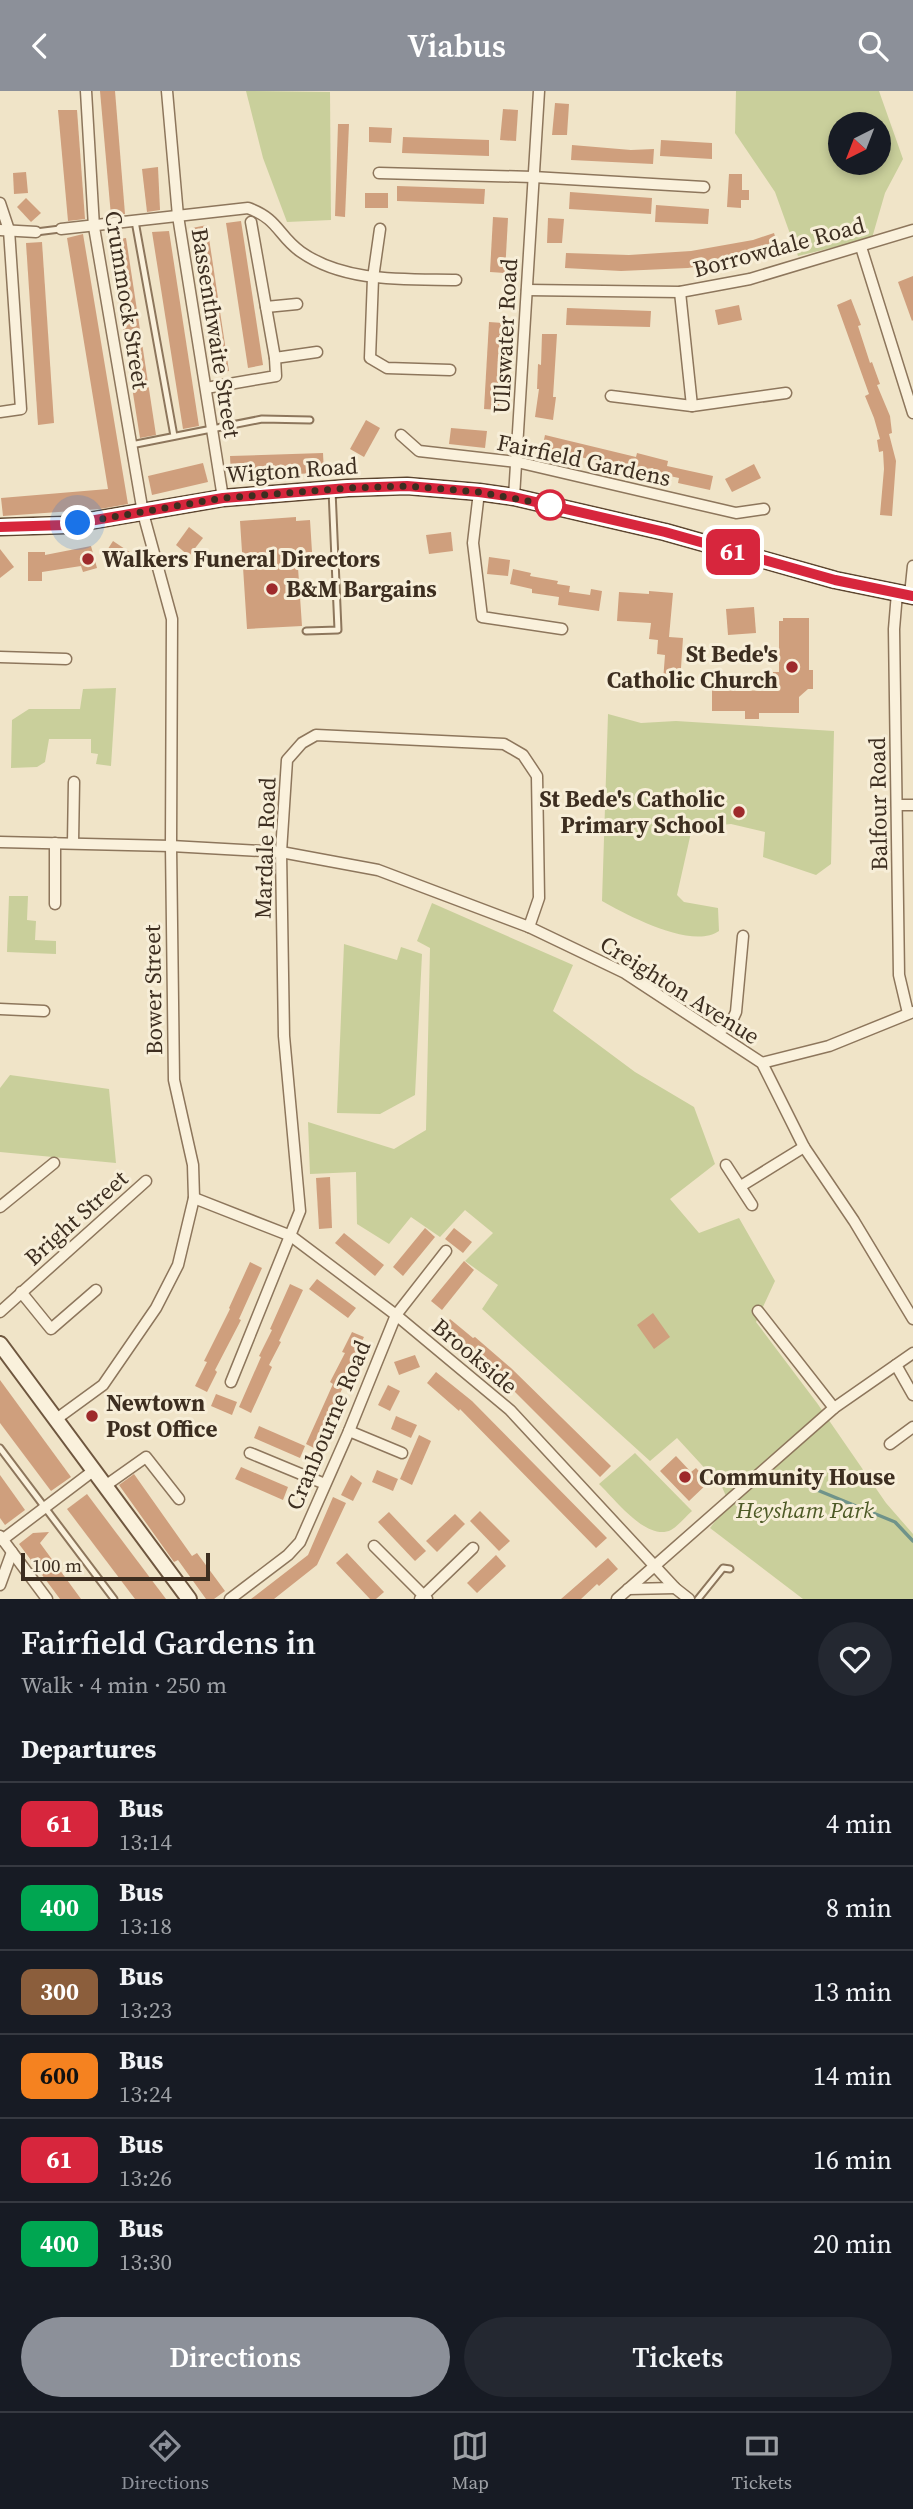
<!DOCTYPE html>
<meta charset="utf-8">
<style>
body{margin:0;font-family:"Source Serif 4",serif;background:#242831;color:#f1f3f6;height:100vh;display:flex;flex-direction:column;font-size:26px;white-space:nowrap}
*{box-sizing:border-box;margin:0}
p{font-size:23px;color:#9ea1a6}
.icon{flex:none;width:38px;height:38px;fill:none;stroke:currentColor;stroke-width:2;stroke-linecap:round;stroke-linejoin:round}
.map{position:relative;height:1508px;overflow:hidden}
.panel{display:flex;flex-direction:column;background:#171b24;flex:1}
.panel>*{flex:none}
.badge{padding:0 14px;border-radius:10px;font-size:24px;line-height:46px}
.needle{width:46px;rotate:222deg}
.controls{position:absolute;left:828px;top:21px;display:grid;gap:14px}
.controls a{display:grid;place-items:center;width:63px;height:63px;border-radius:50%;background:#171b24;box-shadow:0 4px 10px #0003;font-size:35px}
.scale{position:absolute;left:21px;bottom:18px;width:189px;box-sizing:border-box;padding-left:7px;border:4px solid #3d2e20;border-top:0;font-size:19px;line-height:24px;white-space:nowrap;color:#3d2e20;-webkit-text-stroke:5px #f7eed8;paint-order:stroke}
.you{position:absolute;width:35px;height:35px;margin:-18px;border:5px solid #fff;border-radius:50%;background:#1a73e8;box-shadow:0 0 0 10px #1a73e833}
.map>.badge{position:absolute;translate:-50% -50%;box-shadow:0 0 0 4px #fff}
h2{padding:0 21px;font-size:26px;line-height:63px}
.round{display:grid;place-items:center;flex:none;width:74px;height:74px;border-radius:37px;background:#242831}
.summary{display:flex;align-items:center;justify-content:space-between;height:119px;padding:0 21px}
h1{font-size:33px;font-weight:600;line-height:52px}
.action{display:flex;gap:14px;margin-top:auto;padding:14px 21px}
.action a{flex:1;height:80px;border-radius:42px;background:#8c9099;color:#fff;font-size:28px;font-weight:600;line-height:80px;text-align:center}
.action a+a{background:#242831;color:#f1f3f6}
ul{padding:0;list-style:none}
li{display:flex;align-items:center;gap:21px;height:84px;padding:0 21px;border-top:2px solid #363941}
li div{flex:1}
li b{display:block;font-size:26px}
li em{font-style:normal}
li .badge{min-width:77px;font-weight:700;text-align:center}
header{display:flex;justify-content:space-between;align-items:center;height:91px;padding:0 21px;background:#8c9099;color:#fff;font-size:32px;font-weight:600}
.dock{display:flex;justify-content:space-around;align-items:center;height:98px;border-top:2px solid #363941;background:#171b24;font-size:19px;color:#9ea1a6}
.dock a{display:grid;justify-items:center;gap:4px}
.dock .current{color:#8c9099}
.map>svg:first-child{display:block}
.green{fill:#c9cf9b;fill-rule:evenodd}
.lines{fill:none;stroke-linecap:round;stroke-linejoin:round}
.stream{stroke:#6f938a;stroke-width:3.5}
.building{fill:#cf9f7d}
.lane-casing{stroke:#8d765c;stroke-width:9}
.street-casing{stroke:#8d765c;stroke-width:13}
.secondary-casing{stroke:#6f573f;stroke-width:18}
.primary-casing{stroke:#5b4430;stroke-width:19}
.lane{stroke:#faf1dc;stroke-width:5}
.street{stroke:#faf1dc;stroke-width:10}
.secondary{stroke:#faf1dc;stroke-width:14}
.primary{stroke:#f3d9a0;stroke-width:16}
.line-casing{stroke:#fff;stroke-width:16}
.line{stroke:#d7263d;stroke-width:10}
.walk{stroke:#3d2e20;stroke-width:7;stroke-dasharray:0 12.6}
.stop-dot{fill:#fff;stroke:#d7263d;stroke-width:3.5}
.poi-dot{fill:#9e2a2b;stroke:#f7eed8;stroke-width:2.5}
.labels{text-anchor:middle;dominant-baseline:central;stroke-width:6;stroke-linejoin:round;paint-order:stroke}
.street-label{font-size:23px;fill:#3d2e20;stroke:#f7eed8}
.poi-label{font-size:23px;font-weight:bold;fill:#3d2e20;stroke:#f7eed8;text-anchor:start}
.park-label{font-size:23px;font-style:italic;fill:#4d5a26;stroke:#f7eed8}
</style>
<header><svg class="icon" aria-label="back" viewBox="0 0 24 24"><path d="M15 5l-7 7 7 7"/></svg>Viabus<svg class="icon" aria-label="search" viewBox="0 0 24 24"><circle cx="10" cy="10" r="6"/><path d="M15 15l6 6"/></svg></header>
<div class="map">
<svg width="913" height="1508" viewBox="0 0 913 1508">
<rect width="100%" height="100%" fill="#f0e4c8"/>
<g class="green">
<path d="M246,0L330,1L331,129L287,131L263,67Z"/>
<path d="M736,0H879L903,68L885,102L872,147L798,165L775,101L735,42ZM840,33H878V72H840Z"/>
<path d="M116,597L111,675L96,673L98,663L91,662V648H49L45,671L37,676L11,677L12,629L29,618H80L83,598Z"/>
<path d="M608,623L641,632L676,630L834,640L831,773L816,784L763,766L765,741L731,733L692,737L677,804L684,811L718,817L719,840C692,859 627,824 602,810Z"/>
<path d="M9,805H28L27,829L36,830L35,849L56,850V863L7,861Z"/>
<path d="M432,812L573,874L553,920L635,981L694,1016L715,1073L670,1108L699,1142L739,1127L775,1190L756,1231L817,1312L886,1412L913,1443V1508H803L710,1437L729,1412L722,1396L677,1347L650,1370L482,1218L498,1194L465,1170L493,1142L465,1119L440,1146L411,1126L389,1153L357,1133L356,1081L310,1083L308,1031L394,1058L426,1039L430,857L417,850Z"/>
<path d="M344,853L397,869L401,856L422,863L415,1004L380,1023L337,1022Z"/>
<path d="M10,984L109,998L116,1072L0,1061V997Z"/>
<path d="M635,1362L692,1420C686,1425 678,1435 671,1439C647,1451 615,1408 599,1393Z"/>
</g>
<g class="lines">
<path class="stream" d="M766,1378L895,1431L913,1450"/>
</g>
<g class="building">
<path d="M100,0H115L125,123L111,125Z"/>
<path d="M555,12L569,13L567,44H552Z"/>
<path d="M503,18L518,19L516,50L500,49Z"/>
<path d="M58,19H77L85,128L68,130Z"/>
<path d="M338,33H349L345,126L335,125Z"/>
<path d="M369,36L392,37L391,52L369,51Z"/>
<path d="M403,46L489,49V65L402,62Z"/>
<path d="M661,49L712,52V68L660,65Z"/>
<path d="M572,54L631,59L654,58L653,73L571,69Z"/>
<path d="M158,76L160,119L147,121L142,78Z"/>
<path d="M26,81L28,102L14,103L13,82Z"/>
<path d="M729,83H742V99H749V109H741V117L727,116Z"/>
<path d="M397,95L485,98L484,113L397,110Z"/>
<path d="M570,101L652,107L651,123L569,118Z"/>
<rect x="365" y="102" width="23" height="15"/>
<path d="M26,107L41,122L31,131L17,116Z"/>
<path d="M656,114L709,118L708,133L655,131Z"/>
<path d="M493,126L508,127L505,182L490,181Z"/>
<path d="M548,127L564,128L562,152H547Z"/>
<path d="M241,130L263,274L248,277L226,132Z"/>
<path d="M207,134L229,280L214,282L192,137Z"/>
<path d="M169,140L199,335L183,338L152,141Z"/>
<path d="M774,142L779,158L725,171L688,177L621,180L565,177L566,162L629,164L691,160L753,149Z"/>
<path d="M83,143L128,413L100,418L3,425L1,407L108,398L67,147Z"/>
<path d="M126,147L156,344L140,347L109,149Z"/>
<path d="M42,151L54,332L38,334L26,152Z"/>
<path d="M913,185V229L912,230L898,191Z"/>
<path d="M851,208L861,234L858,235L870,272L872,271L880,293L877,294L890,325L892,342L889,343L896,370L892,425L880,424L884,378L883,360L879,361L877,349L880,348L874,327L865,305L869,303L837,214Z"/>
<path d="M739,214L742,229L718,234L715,219Z"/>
<path d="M567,217L651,220L650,236L566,234Z"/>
<path d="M489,231L503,232L499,319L484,318Z"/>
<path d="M542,243H557L553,306H556L553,329L535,326L539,298H537L538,273L541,274Z"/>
<path d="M366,329L380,337L364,366L350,358Z"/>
<path d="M451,337L487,340L485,357L449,353Z"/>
<path d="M545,344L636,366L637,362L668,370L667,375L713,385L710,399L678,392L679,387L542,358Z"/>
<path d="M323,362L324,382L231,385L230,365Z"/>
<path d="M203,372L208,391L152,404L148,385Z"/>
<path d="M754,373L761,387L732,401L725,388Z"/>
<path d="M296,426V430L310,429L312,461L297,462L302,535L247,538L240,430Z"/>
<path d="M189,436L203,447L189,465L176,454Z"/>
<path d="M451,441L453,460L429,463L426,444Z"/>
<path d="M113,450L134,464L125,478L104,464Z"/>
<path d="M91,455L97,477L83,481L81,475L42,481V490H28V461H45V464Z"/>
<path d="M0,458L14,476L0,487Z"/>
<path d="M489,466L510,469L508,485L487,483Z"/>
<path d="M513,478L531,482L530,485L558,490L557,493L570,495L569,501L590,504L591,498L602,500L599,520L558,514L559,506L532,502V498L510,493Z"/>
<path d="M649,500L673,502L669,546L683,547L680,592L663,590L665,564L657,563L658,549L649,548L651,532L617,530L619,501L649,503Z"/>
<path d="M754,516L756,542L728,544L726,518Z"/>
<path d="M783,527H809V579H813V598H808L799,606V622H759V628H745V620H712V599L773,600V581H779V530H783Z"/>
<path d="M330,1086L332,1137L319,1138L316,1087Z"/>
<path d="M425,1137L435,1146L403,1185L393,1176Z"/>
<path d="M454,1137L472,1151L463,1162L445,1148Z"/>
<path d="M344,1142L384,1174L375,1185L335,1152Z"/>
<path d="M464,1170L474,1179L442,1219L431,1210Z"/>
<path d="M250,1171L262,1177L239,1228L241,1229L215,1279L217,1281L207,1301L195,1295L207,1271L204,1270L230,1218L229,1217Z"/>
<path d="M317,1188L356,1217L348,1227L309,1198Z"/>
<path d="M290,1193L303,1199L279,1250L281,1251L269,1274L272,1276L251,1322L239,1316L261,1266L259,1265L272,1239L270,1238Z"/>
<path d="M653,1222L670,1246L654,1258L637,1234Z"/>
<path d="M450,1228L473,1247L475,1246L511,1277L611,1375L600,1386L498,1284L441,1239Z"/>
<path d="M352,1241L364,1246L349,1276L353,1277L338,1306L341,1307L318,1359L306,1353L333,1293L330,1291L345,1262L342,1261Z"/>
<path d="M415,1264L420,1276L399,1284L394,1271Z"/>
<path d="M436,1281L472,1310L607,1447L596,1457L460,1318L459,1320L427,1292Z"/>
<path d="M0,1289L71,1386L51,1400L0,1332Z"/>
<path d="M388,1294L400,1300L390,1320L378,1314Z"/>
<path d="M216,1303L237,1311L232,1324L211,1315Z"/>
<path d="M396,1325L417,1334L411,1347L391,1338Z"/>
<path d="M259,1335L305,1355L300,1367L254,1347Z"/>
<path d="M419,1344L431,1350L412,1394L400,1388Z"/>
<path d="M676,1365L691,1381L696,1377L709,1391L689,1410L660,1380Z"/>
<path d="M241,1376L288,1396L283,1409L235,1388Z"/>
<path d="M377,1379L398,1388L393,1400L372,1391Z"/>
<path d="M134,1383L192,1465L197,1462L225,1500L214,1508H206L178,1469L174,1471L119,1394Z"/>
<path d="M0,1384L25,1419L5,1434L0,1427Z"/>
<path d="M351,1384L362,1392L353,1410L341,1404Z"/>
<path d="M87,1403L166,1508H135L67,1418Z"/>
<path d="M333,1406L346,1412L317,1474L274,1508H251L308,1464Z"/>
<path d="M480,1420L510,1450L499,1460L470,1430Z"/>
<path d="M389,1421L426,1460L415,1470L378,1431Z"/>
<path d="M455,1423L465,1433L437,1461L426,1450Z"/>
<path d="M49,1441L40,1452L81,1508H60L19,1453L33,1442Z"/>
<path d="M347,1462L384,1501L376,1508H370L336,1472Z"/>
<path d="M496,1464L506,1475L477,1502L467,1492Z"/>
<path d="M608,1467L618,1478L599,1495L597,1493L581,1508H561Z"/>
</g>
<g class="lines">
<defs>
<g id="lane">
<path d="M135,130L174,345"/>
<path d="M36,141L60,138"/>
<path d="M131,354L262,328L310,329"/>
<path d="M306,540L338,539L332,399"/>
<path d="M0,1357L114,1508"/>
<path d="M698,1508L723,1477L730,1478"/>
</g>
<g id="street">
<path d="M167,0L178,125L223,407"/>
<path d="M379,82L533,86L704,96"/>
<path d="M0,112L9,139L21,318L0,321"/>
<path d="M61,138L248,117C279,128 278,145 301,161C345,192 405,188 456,189"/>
<path d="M380,138L373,187L370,267L387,277L450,279"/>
<path d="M0,139L36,141"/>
<path d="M861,156L913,322"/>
<path d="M527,199L680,201L750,188L913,139"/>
<path d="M680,201L692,315"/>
<path d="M266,216L297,213"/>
<path d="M275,267L317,261"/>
<path d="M206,297L276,285L275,267L251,131"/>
<path d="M611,305L692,315L786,302"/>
<path d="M401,344L419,360L517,371L736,422L764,418"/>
<path d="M479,401L473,452L482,526L562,538"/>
<path d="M514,406L539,0"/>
<path d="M897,502L894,538L899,884L908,922"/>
<path d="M910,504L913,475"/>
<path d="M0,566L66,568"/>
<path d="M897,714H913"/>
<path d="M0,751L171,755L281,761L378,779L529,836L625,882L762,972L804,1056L854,1130L913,1228"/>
<path d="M73,752L74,691"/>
<path d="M55,813V752"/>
<path d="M0,918L44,920"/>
<path d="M716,941L730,934L736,921L743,845"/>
<path d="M762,972L829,955L913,921"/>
<path d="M726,1074L752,1114"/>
<path d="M741,1095L804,1056"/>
<path d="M194,1107L291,1145L396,1224L510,1319L675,1497L689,1508"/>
<path d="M0,1116L54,1072"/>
<path d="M21,1201L51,1238L96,1199"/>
<path d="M758,1220L834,1317"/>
<path d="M0,1221L146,1090"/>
<path d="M896,1274L913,1304"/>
<path d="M231,1291L300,1120L284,945L281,761L287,669L302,652L316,644L504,653L523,664L537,685L539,807L529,836"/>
<path d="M55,1329L103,1294L156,1217L178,1174L194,1107L193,1074L174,989L171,755L172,528L143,422L94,136L86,0"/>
<path d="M349,1340L402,1362"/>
<path d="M890,1353L913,1336"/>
<path d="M250,1362L325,1393"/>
<path d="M105,1395L146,1366L179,1408"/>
<path d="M0,1445L47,1508"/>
<path d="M2,1449L93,1380"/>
<path d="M374,1455L427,1508"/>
<path d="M0,1494L12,1461"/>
<path d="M628,1498L675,1497"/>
<path d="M230,1508L288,1464L300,1451L349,1340L396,1224L446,1160"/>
<path d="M420,1508L473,1457"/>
<path d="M617,1508L834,1317L913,1262"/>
</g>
<path id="secondary" d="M0,1253L189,1508"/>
<path id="primary" d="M0,436L66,434L223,407L348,397L407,395L479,401L514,406L665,441L835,489L913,505"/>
</defs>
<use href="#lane" class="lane-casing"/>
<use href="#street" class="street-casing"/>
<use href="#secondary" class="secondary-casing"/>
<use href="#primary" class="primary-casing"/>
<use href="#lane" class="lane"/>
<use href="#street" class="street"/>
<use href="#secondary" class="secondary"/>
<use href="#primary" class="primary"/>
</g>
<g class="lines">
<defs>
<path id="line" d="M0,436L66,434L223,407L348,397L407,395L479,401L514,406L665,441L835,489L913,505"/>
</defs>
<use href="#line" class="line-casing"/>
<use href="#line" class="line"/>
<path class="walk" d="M78,432L223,407L348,397L407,395L479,401L550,414"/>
</g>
<circle class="stop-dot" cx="550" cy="414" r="14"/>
<g class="poi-dot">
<circle cx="88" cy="468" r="7"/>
<circle cx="272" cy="498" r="7"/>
<circle cx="792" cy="576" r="7"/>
<circle cx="739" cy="721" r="7"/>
<circle cx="92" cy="1325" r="7"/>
<circle cx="685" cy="1386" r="7"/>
</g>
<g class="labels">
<g class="street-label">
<text transform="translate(779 156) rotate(-15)">Borrowdale Road</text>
<text transform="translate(127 209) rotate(81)">Crummock Street</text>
<text transform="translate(216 242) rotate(81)">Bassenthwaite Street</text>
<text transform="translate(505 245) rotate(-87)">Ullswater Road</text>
<text transform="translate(584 369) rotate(12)">Fairfield Gardens</text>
<text transform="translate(292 379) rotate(-4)">Wigton Road</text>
<text transform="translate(878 713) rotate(-91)">Balfour Road</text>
<text transform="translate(265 757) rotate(-88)">Mardale Road</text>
<text transform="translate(153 899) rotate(-91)">Bower Street</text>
<text transform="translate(680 899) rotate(32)">Creighton Avenue</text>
<text transform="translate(76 1127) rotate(-42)">Bright Street</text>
<text transform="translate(475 1265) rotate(40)">Brookside</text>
<text transform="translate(328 1334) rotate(-67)">Cranbourne Road</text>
</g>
<g class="poi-label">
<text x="102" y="468">Walkers Funeral Directors</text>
<text x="286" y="498">B&amp;M Bargains</text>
<text x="778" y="563" text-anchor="end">St Bede's<tspan x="778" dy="26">Catholic Church</tspan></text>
<text x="725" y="708" text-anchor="end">St Bede's Catholic<tspan x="725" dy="26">Primary School</tspan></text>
<text x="106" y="1312">Newtown<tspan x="106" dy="26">Post Office</tspan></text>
<text x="699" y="1386">Community House</text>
</g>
<g class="park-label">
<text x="805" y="1419">Heysham Park</text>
</g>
</g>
</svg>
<div class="controls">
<a><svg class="needle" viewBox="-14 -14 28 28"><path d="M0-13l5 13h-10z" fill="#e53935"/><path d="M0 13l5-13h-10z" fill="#9ea1a6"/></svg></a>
</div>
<div class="scale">100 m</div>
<div class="you" style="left:78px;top:432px"></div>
<b class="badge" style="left:733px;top:461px;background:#d7263d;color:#fff">61</b>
</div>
<section class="panel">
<div class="summary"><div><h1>Fairfield Gardens in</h1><p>Walk · 4 min · 250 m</p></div><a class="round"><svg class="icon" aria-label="heart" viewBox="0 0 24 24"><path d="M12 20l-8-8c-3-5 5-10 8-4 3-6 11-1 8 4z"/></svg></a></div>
<h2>Departures</h2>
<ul>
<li><span class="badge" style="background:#d7263d;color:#fff">61</span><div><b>Bus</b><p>13:14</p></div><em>4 min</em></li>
<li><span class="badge" style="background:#00a651;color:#fff">400</span><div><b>Bus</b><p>13:18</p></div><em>8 min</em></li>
<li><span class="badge" style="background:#8b5e3c;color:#fff">300</span><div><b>Bus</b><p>13:23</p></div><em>13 min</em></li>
<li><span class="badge" style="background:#f58220;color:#111">600</span><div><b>Bus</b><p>13:24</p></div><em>14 min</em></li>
<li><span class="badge" style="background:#d7263d;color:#fff">61</span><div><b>Bus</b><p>13:26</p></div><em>16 min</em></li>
<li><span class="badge" style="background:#00a651;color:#fff">400</span><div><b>Bus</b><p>13:30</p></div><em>20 min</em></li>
</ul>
<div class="action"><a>Directions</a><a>Tickets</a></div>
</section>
<nav class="dock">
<a class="current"><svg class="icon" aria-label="directions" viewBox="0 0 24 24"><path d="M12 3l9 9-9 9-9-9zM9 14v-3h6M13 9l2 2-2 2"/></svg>Directions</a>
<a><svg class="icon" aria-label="map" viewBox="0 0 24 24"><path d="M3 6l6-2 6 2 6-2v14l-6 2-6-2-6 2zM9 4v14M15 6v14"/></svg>Map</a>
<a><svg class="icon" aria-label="tickets" viewBox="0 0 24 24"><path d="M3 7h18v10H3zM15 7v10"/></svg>Tickets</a>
</nav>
